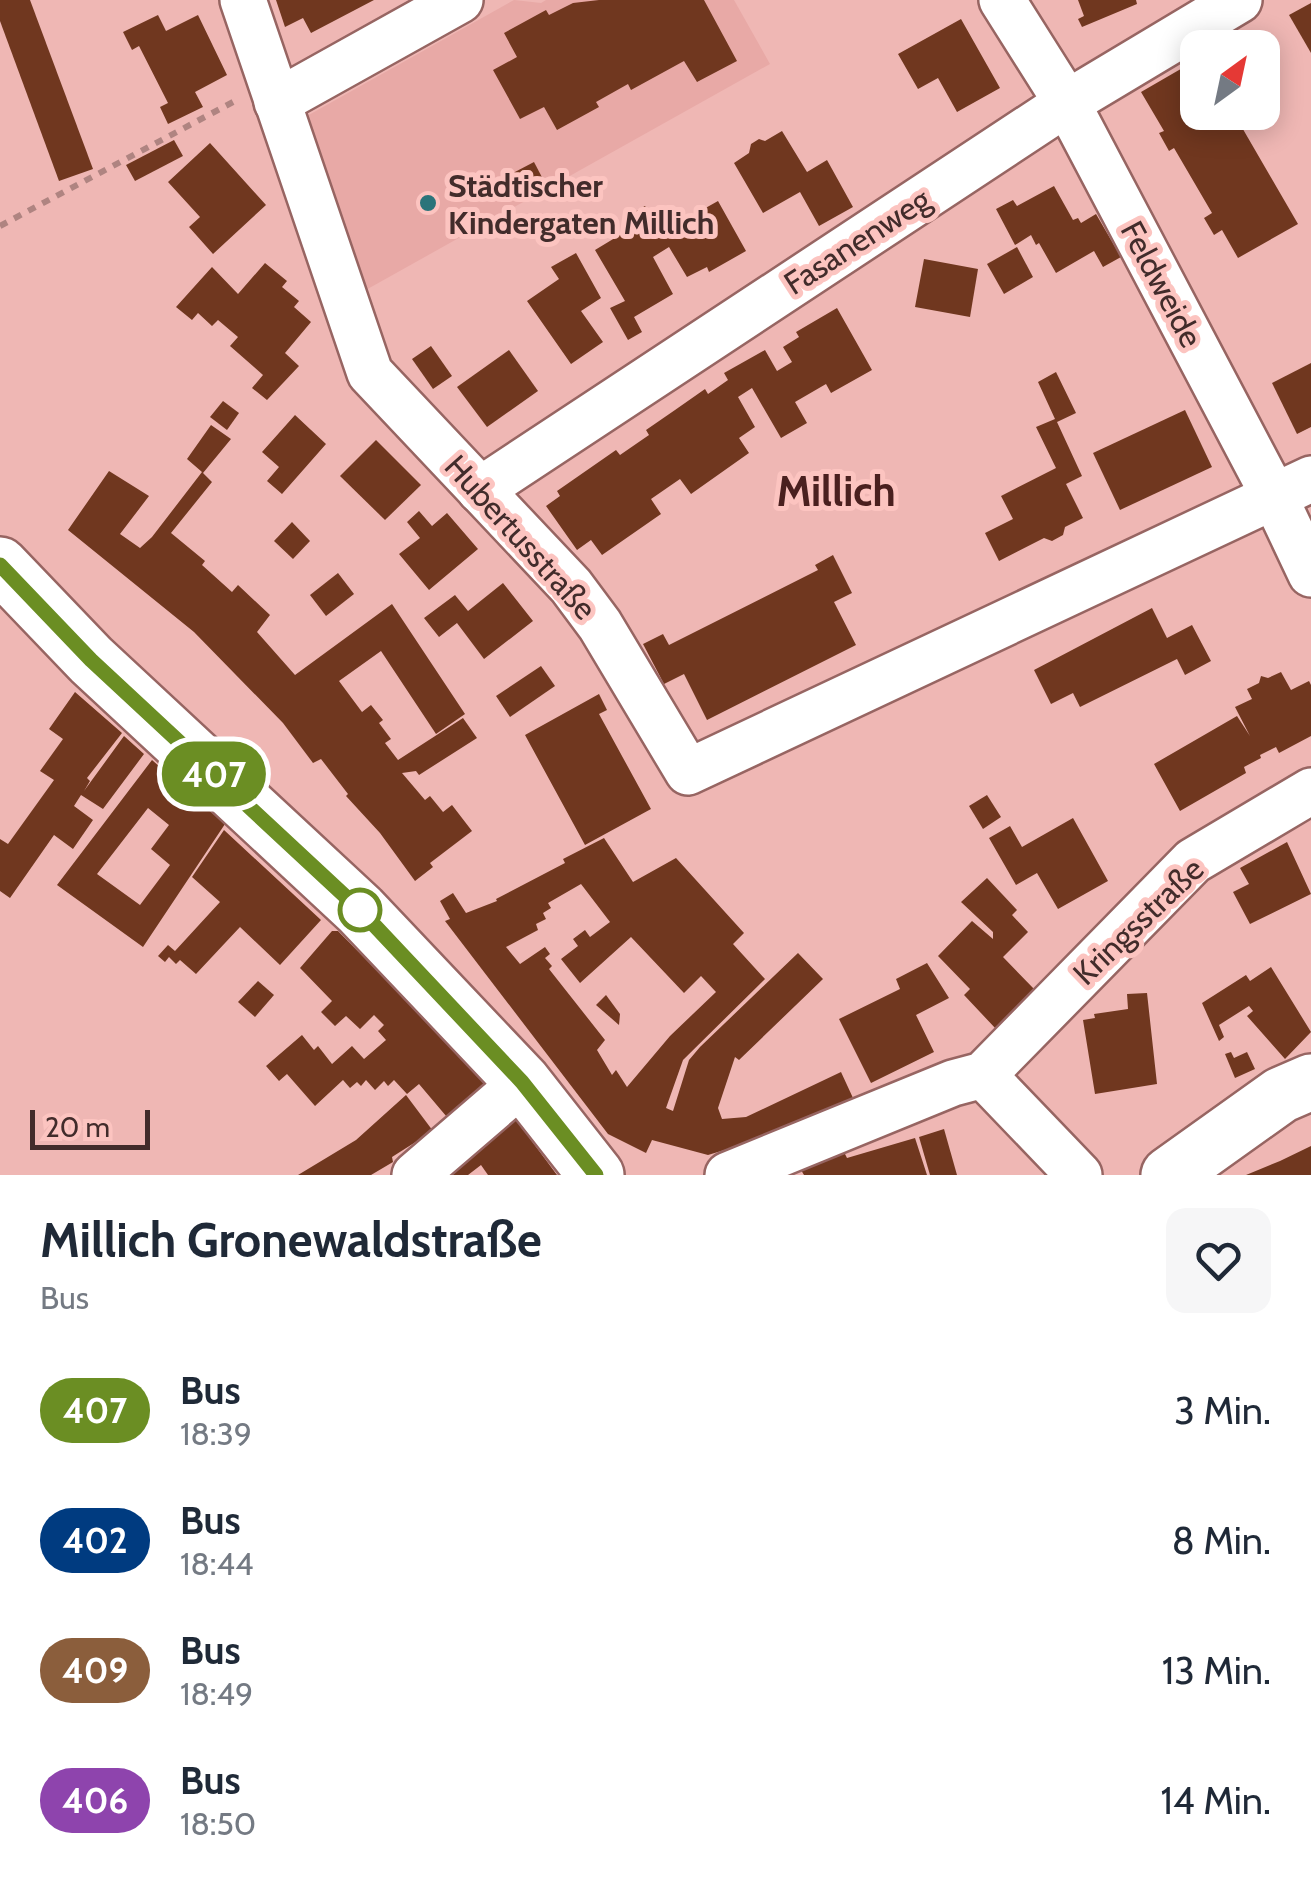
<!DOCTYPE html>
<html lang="de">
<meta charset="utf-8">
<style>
body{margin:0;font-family:Cabin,sans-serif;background:#f6f6f7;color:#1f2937;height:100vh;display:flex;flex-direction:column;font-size:38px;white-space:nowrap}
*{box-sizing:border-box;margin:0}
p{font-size:32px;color:#747a83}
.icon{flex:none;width:55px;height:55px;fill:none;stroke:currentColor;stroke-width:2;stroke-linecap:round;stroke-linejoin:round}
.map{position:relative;height:1175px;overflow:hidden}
.side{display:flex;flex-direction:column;background:#fff;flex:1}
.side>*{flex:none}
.badge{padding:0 20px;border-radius:32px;font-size:35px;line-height:65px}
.needle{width:65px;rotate:33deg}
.controls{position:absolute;left:1180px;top:30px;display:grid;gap:20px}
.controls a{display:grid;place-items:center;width:100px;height:100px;border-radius:20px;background:#fff;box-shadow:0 5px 25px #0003;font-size:50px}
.scale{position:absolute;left:30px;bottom:25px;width:120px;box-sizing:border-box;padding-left:10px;border:5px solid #422c2b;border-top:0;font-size:28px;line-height:35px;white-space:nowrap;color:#422c2b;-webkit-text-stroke:8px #fcc4c0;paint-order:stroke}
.map>.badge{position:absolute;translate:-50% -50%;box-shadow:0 0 0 5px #fff}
.round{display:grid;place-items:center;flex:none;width:105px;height:105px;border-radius:20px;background:#f6f6f7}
.summary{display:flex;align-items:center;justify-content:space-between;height:170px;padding:0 40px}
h1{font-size:48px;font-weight:800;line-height:75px}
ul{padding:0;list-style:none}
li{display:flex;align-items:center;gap:30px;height:130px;padding:0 40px}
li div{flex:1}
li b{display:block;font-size:38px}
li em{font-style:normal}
li .badge{min-width:110px;font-weight:700;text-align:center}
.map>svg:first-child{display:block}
.built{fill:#e8a9a6}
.building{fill:#70371f;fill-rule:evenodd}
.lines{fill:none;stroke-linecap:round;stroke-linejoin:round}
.minor-casing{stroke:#976562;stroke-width:50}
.tertiary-casing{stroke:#976562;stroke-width:60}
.secondary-casing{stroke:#976562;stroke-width:60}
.path{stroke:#af8481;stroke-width:6;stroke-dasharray:8 8;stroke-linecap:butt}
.minor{stroke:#fff;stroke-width:45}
.tertiary{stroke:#fff;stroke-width:55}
.secondary{stroke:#fff;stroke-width:55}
.line-casing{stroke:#fff;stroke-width:22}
.line{stroke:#6b8e23;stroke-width:15}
.poi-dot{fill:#2b747a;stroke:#fcc4c0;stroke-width:4}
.stop-dot{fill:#fff;stroke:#6b8e23;stroke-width:5}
.labels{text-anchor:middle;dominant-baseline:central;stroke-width:10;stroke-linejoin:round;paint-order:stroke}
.poi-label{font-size:32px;font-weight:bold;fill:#422c2b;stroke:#fcc4c0;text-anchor:start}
.street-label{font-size:32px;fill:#422c2b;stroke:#fcc4c0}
.district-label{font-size:42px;font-weight:bold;fill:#4a201f;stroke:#fcc4c0}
</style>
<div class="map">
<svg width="1311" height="1175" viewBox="0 0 1311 1175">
<rect width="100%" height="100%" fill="#efb7b4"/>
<path class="built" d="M514,0L541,3L546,0H734L770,64L364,291L307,116Z"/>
<g class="building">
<path d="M0,0H30L93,169L59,181L0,21Z"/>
<path d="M276,0H374L311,33L303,18L285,27Z"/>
<path d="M599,0H704L737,61L697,82L684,61L631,90L628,84L596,102L599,107L557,130L544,107L520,119L493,70L517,57L504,33L546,10L549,15L573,3Z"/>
<path d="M1078,0H1136L1137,4L1082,27L1078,19L1084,16Z"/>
<path d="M1311,3V53L1289,15Z"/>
<path d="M158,15L166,31L198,15L227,75L195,92L203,107L168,124L160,107L168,103L139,46L132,50L123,32Z"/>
<path d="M961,19L1000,88L957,112L938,78L918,89L898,54Z"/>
<path d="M1198,59V112H1233L1298,224L1238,258L1222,230L1214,235L1204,218L1212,213L1174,148L1169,151L1159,133L1164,131L1141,92Z"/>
<path d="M782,131L807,172L827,160L853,207L819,226L800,192L763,213L734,163L749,153L751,144L759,139L765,141Z"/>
<path d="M174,140L183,156L135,181L126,165Z"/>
<path d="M210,143L266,205L213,254L189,227L200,217L168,182Z"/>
<path d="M534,162L545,183L525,194L513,173Z"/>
<path d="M1054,186L1073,220L1078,218L1081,223L1096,214L1121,257L1103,267L1094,251L1056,273L1039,243L1036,245L1031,235L1015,245L996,209L1013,200L1017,206Z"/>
<path d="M718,201L746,251L709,272L707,267L687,277L669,247L653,257L673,294L634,317L642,332L628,340L610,308L625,301L595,250L633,227L626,217L645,206L661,233Z"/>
<path d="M1017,247L1033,277L1004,294L987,264Z"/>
<path d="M576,253L601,298L581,311L603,342L571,364L527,301L559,279L551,267Z"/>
<path d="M924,259L978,269L970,317L915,307Z"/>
<path d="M265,263L287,281L282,287L299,301L294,307L311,322L285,353L299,366L267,400L252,388L263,375L230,346L238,337L218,320L212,326L198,313L192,320L176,307L212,267L238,294Z"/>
<path d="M837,308L872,370L831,393L826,384L795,402L807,423L781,438L752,388L738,397L755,427L739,438L749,453L691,494L680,479L651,499L661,514L602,555L591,540L577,550L546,506L560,496L557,491L616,450L620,455L649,435L646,430L675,410L705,389L708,394L728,380L724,373L765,350L777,371L792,362L783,347L799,337L796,332Z"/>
<path d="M431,346L452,376L433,389L412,359Z"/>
<path d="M509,350L538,391L487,427L457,387Z"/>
<path d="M1311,363V427L1297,434L1272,383Z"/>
<path d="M1056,372L1076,413L1057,422L1082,476L1066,484L1083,518L1065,527L1063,535L1052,541L1044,538L999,561L985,533L1013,519L1001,496L1056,468L1036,427L1055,419L1038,382Z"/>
<path d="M223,401L239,413L227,430L210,417Z"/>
<path d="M1185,410L1212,467L1120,510L1093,453Z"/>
<path d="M295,415L326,444L282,494L267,481L279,467L262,452Z"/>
<path d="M211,425L231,439L203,473L212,482L171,533L205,561L202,565L232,592L238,585L270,615L257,632L295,675L392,604L465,714L436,734L381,651L339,681L362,712L371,705L383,720L379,723L391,739L385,743L398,760L463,718L477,738L419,775L416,771L402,773L425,800L430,796L443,812L452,805L472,831L430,863L433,867L415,881L380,833L346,796L348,794L321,759L313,763L283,723L194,632L68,530L109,471L149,496L120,534L140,548L152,537L202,472L187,459Z"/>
<path d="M376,440L421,485L385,520L340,476Z"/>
<path d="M419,511L432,526L447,513L478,549L429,590L399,554L420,538L407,522Z"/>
<path d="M292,522L310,541L293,559L274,541Z"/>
<path d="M833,555L852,593L834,602L856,645L707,720L684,674L664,684L643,644L663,634L669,645L818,570L815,565Z"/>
<path d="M338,573L354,594L326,616L310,595Z"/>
<path d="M503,583L533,621L484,659L457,623L439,637L424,618L455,595L468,611Z"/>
<path d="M1152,608L1167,638L1192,625L1211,661L1185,675L1177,659L1080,707L1073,693L1051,704L1034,670Z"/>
<path d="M541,666L555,686L510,717L496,696Z"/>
<path d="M1281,672L1291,690L1309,681L1311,685V736L1279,753L1276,747L1260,755L1261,758L1244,767L1246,773L1180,811L1154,764L1237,716L1250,736L1235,707L1252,699L1247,689L1259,683L1261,676L1268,678Z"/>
<path d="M75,692L122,733L87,778L90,781L84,791L124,736L144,754L103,809L81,795L74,806L93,820L73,849L54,835L10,898L0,891V839L8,844L54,780L40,771L63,739L49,729Z"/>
<path d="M599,694L607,710L599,714L651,809L585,845L525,735Z"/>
<path d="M152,760L225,824L143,947L57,885ZM148,808L169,825L151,849L170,865L140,905L97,874Z"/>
<path d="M987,795L1001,817L983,829L969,806Z"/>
<path d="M1073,818L1108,881L1058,909L1037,873L1016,885L989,838L1010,826L1022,847Z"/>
<path d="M224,830L321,920L280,965L240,927L196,974L180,960L176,964L169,957L165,962L158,956L168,945L175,951L220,902L192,877Z"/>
<path d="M604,838L633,882L676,858L744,933L733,944L765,979L683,1060L666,1108L673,1111L689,1060L700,1047L798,953L823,979L739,1060L735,1057L718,1108L722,1119L746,1117L841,1072L853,1098L751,1142L708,1155L652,1140L646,1153L608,1134L445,921L450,919L440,901L453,893L466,913L497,901L496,899L565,863L563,859ZM581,884L610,922L590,937L585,930L573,939L578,946L561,959L580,983L631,937L684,993L701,976L716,992L670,1036L627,1087L616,1070L612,1075L597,1050L605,1040L549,969L552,966L545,958L550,954L545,947L520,964L506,947L538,930L536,924L546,919L543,913L551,908L548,903Z"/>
<path d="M1287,842L1311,894L1250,924L1233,892L1249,884L1240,868Z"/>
<path d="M987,878L1017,910L1012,915L1028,932L1003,957L1034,989L996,1029L964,995L970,989L938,956L972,921L993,939V932L961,902Z"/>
<path d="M332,931H338L459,1054L490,1090L452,1123L419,1084L407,1094L394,1080L388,1086L384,1081L375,1090L366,1080L361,1086L357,1082L350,1088L343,1080L315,1106L287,1074L279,1081L266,1066L302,1035L314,1050L318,1046L332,1064L352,1046L364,1059L386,1040L378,1031L384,1025L374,1015L360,1029L346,1016L335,1026L321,1012L332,1001L300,968Z"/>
<path d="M927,963L949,998L916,1015L934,1052L871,1083L839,1019L900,989L896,979Z"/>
<path d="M1271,967L1311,1032L1285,1059L1247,1016L1253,1011L1249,1006L1219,1025L1224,1037L1219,1041L1202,1003L1246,975L1250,981Z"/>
<path d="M258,981L274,995L255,1017L238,1002Z"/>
<path d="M1147,993L1157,1084L1095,1094L1083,1020L1095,1018L1094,1014L1128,1009L1127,994Z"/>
<path d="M606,995L620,1014L619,1025L596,1005Z"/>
<path d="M1231,1052L1234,1058L1247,1052L1255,1069L1235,1078L1225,1054Z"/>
<path d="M406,1095L433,1131L392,1157L393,1162L371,1175H298L356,1140Z"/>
<path d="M514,1117L557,1175H488L481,1165L468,1175H424Z"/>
<path d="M944,1129L957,1175H930L919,1137Z"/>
<path d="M915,1138L927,1175H804L801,1170L843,1150L847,1158Z"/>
<path d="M1311,1146V1175H1246L1280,1161Z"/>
</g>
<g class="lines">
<defs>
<g id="minor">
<path d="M243,0L370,373L571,586L600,625L688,772L1311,479"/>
<path d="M1002,0L1067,103L1274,496L1311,574"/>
<path d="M277,102L460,0"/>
<path d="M480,490L1067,103L1239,0"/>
<path d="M983,1075L1079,1175"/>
<path d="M415,1175L523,1082"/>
<path d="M728,1175L953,1083L983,1075L1193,861L1311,791"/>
</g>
<path id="tertiary" d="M1169,1175L1281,1095L1311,1082"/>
<path id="secondary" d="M0,565L91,660L360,910L523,1082L596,1175"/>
</defs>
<use href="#minor" class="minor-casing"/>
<use href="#tertiary" class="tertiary-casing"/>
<use href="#secondary" class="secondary-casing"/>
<path class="path" d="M0,226L233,102"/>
<use href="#minor" class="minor"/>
<use href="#tertiary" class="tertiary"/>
<use href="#secondary" class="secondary"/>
</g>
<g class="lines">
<defs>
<path id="line" d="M0,565L91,660L360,910L522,1082L596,1175"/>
</defs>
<use href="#line" class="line-casing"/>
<use href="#line" class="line"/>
</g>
<circle class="poi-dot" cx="428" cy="203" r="10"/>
<circle class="stop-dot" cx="360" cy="910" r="20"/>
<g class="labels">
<g class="poi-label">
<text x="448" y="185">Städtischer<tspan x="448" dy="37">Kindergaten Millich</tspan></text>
</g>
<g class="street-label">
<text transform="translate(857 241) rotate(-33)">Fasanenweg</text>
<text transform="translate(1162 284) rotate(62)">Feldweide</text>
<text transform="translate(521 537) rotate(48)">Hubertusstraße</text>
<text transform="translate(1138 921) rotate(-44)">Kringsstraße</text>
</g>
<g class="district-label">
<text x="836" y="491">Millich</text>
</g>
</g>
</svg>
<div class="controls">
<a><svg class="needle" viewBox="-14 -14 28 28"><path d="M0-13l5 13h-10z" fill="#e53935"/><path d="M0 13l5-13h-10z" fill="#747a83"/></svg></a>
</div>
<div class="scale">20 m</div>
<b class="badge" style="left:214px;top:774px;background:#6b8e23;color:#fff">407</b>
</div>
<section class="side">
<div class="summary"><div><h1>Millich Gronewaldstraße</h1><p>Bus</p></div><a class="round"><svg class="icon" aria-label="heart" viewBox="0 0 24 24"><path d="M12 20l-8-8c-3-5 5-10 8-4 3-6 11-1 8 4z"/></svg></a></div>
<ul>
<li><span class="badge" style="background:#6b8e23;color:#fff">407</span><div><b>Bus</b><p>18:39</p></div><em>3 Min.</em></li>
<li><span class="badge" style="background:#003b80;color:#fff">402</span><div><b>Bus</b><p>18:44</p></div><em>8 Min.</em></li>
<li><span class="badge" style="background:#8b5e3c;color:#fff">409</span><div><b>Bus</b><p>18:49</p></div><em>13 Min.</em></li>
<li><span class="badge" style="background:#8e44ad;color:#fff">406</span><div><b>Bus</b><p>18:50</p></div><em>14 Min.</em></li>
</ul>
</section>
